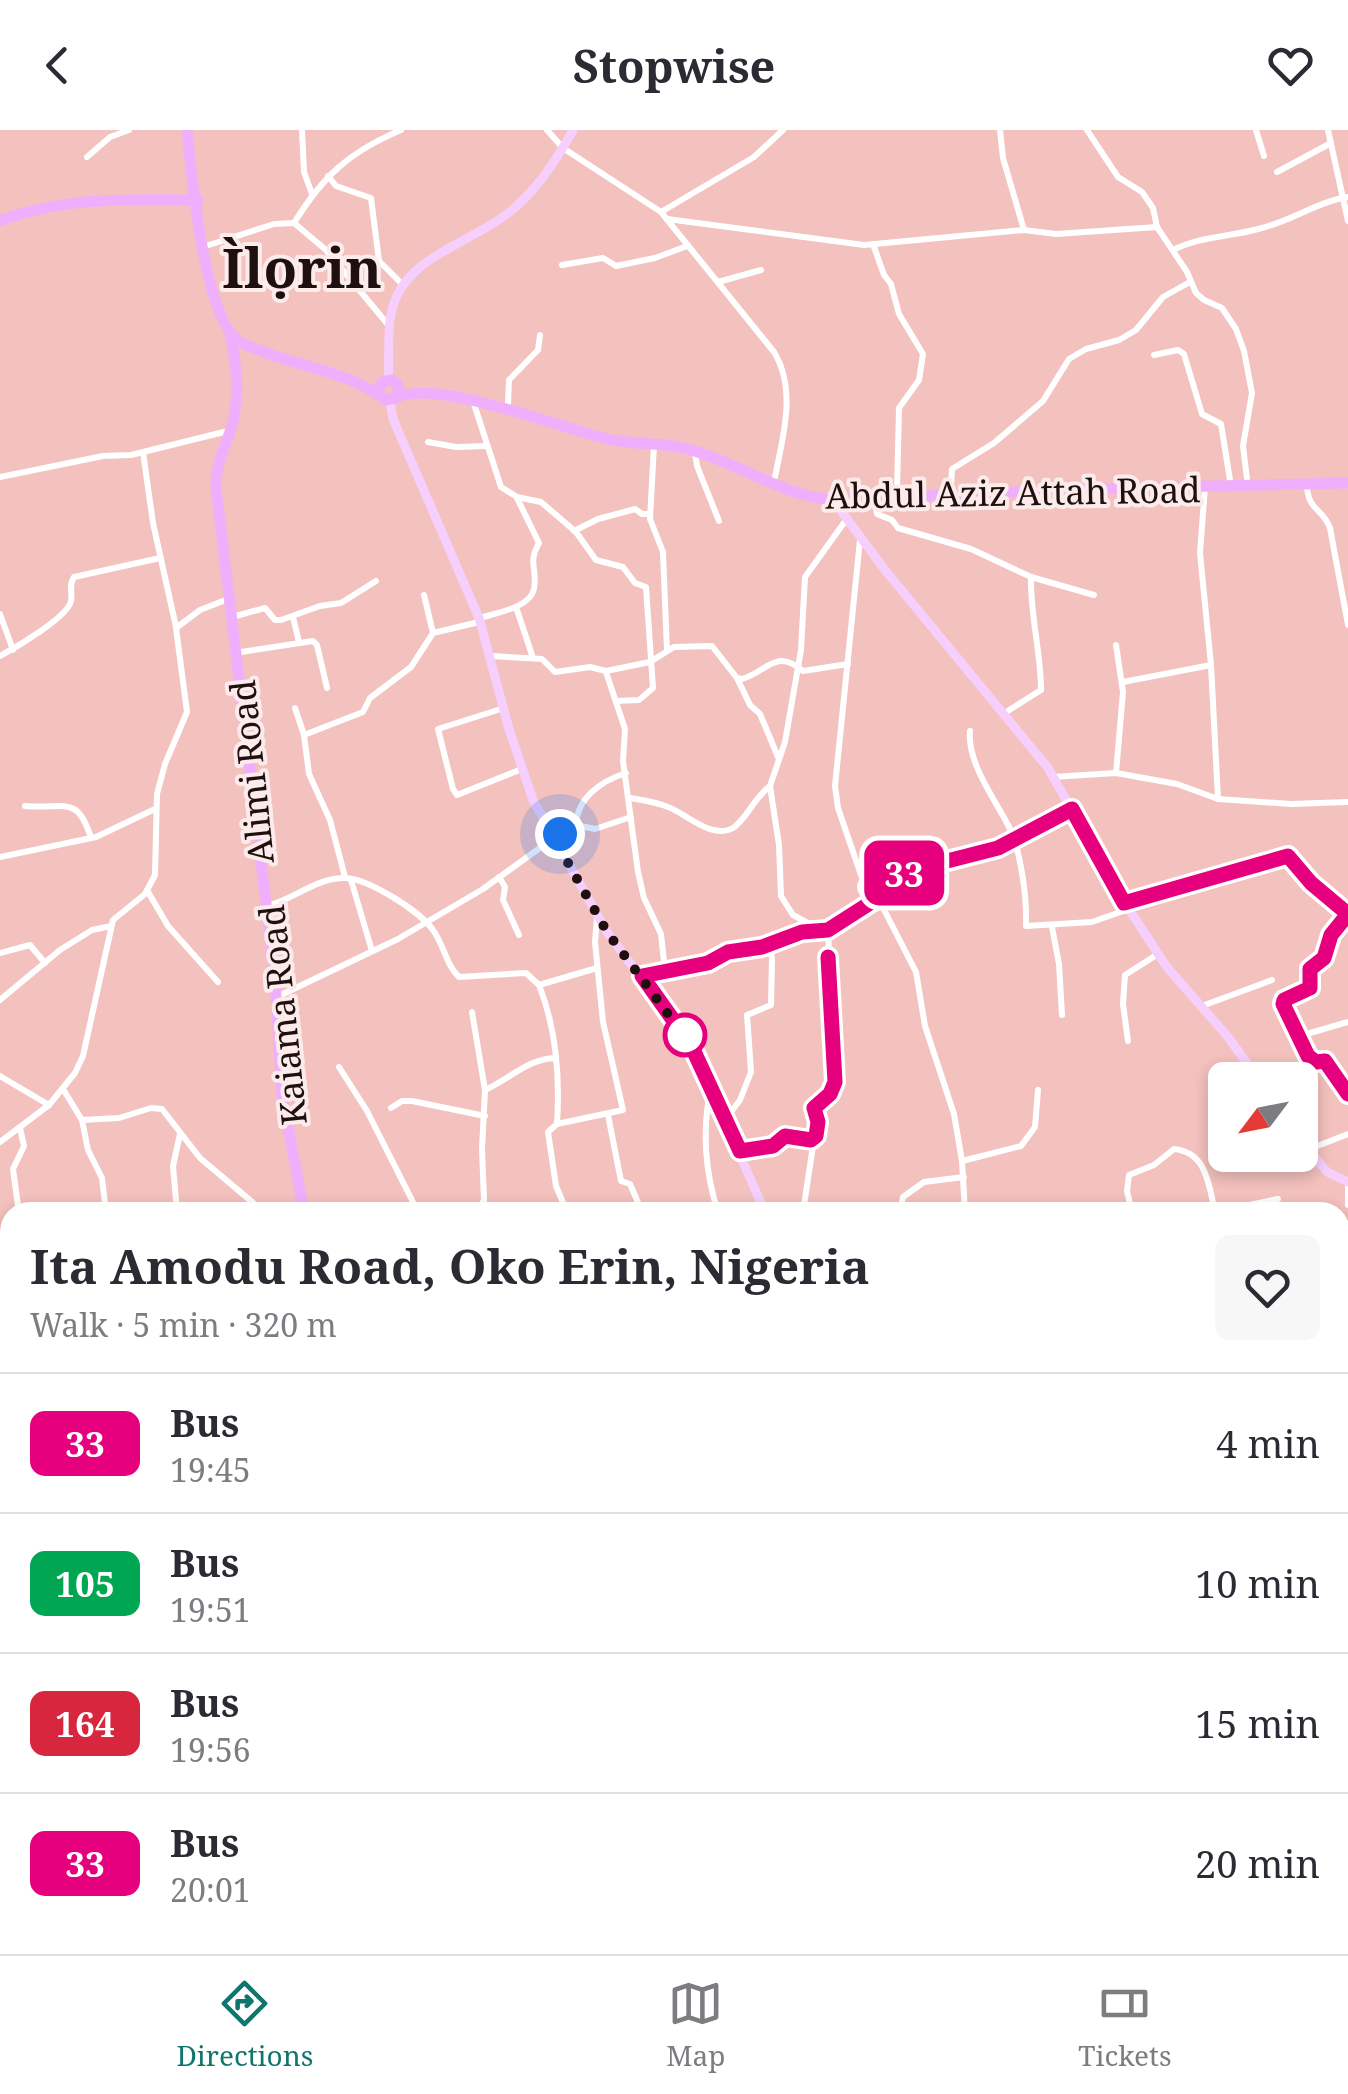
<!DOCTYPE html>
<meta charset="utf-8">
<style>
body{margin:0;font-family:"Noto Serif",serif;background:#f7f7f7;color:#2b2b33;height:100vh;display:flex;flex-direction:column;font-size:38px;white-space:nowrap}
*{box-sizing:border-box;margin:0}
p{font-size:32px;color:#7c7c81}
.icon{flex:none;width:55px;height:55px;fill:none;stroke:currentColor;stroke-width:2;stroke-linecap:round;stroke-linejoin:round}
.map{position:relative;flex:1;overflow:hidden}
.drawer{position:absolute;left:0px;top:1072px;width:1350px;height:752px;display:flex;flex-direction:column;background:#fff;border-radius:30px 30px 0 0;box-shadow:0 5px 15px #0003}
.drawer>*{flex:none}
.badge{padding:0 20px;border-radius:15px;font-size:35px;line-height:65px}
.needle{width:65px;rotate:238deg}
.controls{position:absolute;left:1208px;top:932px;display:grid;gap:20px}
.controls a{display:grid;place-items:center;width:110px;height:110px;border-radius:15px;background:#fff;box-shadow:0 5px 15px #0003;font-size:50px}
.you{position:absolute;width:50px;height:50px;margin:-25px;border:8px solid #fff;border-radius:50%;background:#1a73e8;box-shadow:0 0 0 15px #1a73e833}
.map>.badge{position:absolute;translate:-50% -50%;box-shadow:0 0 0 5px #fff}
.round{display:grid;place-items:center;flex:none;width:105px;height:105px;border-radius:15px;background:#f7f7f7}
.headline{display:flex;align-items:center;justify-content:space-between;height:170px;padding:0 30px}
h1{font-size:48px;font-weight:700;line-height:75px}
ul{padding:0;list-style:none}
li{display:flex;align-items:center;gap:30px;height:140px;padding:0 30px;border-top:2px solid #e1e1e2}
li div{flex:1}
li b{display:block;font-size:38px}
li em{font-style:normal}
li .badge{min-width:110px;font-weight:700;text-align:center}
header{display:flex;justify-content:space-between;align-items:center;height:130px;padding:0 30px;background:#fff;font-size:45px;font-weight:700}
.tabs{display:flex;justify-content:space-around;align-items:center;height:140px;border-top:2px solid #e1e1e2;background:#fff;font-size:28px;color:#7c7c81}
.tabs a{display:grid;justify-items:center;gap:5px}
.tabs .current{color:#0f766e}
.map>svg:first-child{display:block}
.lines{fill:none;stroke-linecap:round;stroke-linejoin:round}
.stream{stroke:#ab5c5b;stroke-width:2.5}
.street{stroke:#fff;stroke-width:6}
.secondary{stroke:#fae7fe;stroke-width:8}
.primary{stroke:#f6cffd;stroke-width:9}
.highway{stroke:#f0affc;stroke-width:11}
.line-casing{stroke:#fff;stroke-width:22}
.line{stroke:#e6007e;stroke-width:15}
.walk{stroke:#200f0f;stroke-width:10;stroke-dasharray:0 18}
.stop-dot{fill:#fff;stroke:#e6007e;stroke-width:5}
.labels{text-anchor:middle;dominant-baseline:central;stroke-width:8;stroke-linejoin:round;paint-order:stroke}
.street-label{font-size:35px;fill:#200f0f;stroke:#fbebeb}
.town-label{font-size:55px;font-weight:bold;fill:#200f0f;stroke:#fbebeb}
</style>
<header><svg class="icon" aria-label="back" viewBox="0 0 24 24"><path d="M15 5l-7 7 7 7"/></svg>Stopwise<svg class="icon" aria-label="heart" viewBox="0 0 24 24"><path d="M12 20l-8-8c-3-5 5-10 8-4 3-6 11-1 8 4z"/></svg></header>
<div class="map">
<svg width="1348" height="1824" viewBox="0 0 1348 1824">
<rect width="100%" height="100%" fill="#f3c1be"/>
<g class="lines">
<g class="stream">
<path d="M1340,1744L1348,1735"/>
<path d="M1338,1824L1348,1820"/>
</g>
<g class="street">
<path d="M302,0L304,42L312,64"/>
<path d="M547,0L563,18L661,82L774,222C797,260 783,306 775,347"/>
<path d="M1000,0L1003,28L1024,100"/>
<path d="M1087,0L1118,47L1142,62L1153,78L1157,97L1187,142L1196,163L1204,170L1222,178L1236,199L1244,221L1252,263L1243,316L1247,349"/>
<path d="M1256,0L1264,26"/>
<path d="M1328,0L1348,91"/>
<path d="M87,27L110,7L129,0"/>
<path d="M1277,42L1331,13"/>
<path d="M328,46L336,56L371,68L379,131L403,155"/>
<path d="M661,82L754,27L783,0"/>
<path d="M667,89L864,115L1024,100L1056,104L1157,97"/>
<path d="M294,93C323,46 349,22 401,0"/>
<path d="M873,114L884,145L891,154L899,184L923,224L919,250L899,278L897,360"/>
<path d="M209,115L274,94L294,93L326,120L390,197"/>
<path d="M1173,120C1200,106 1230,107 1258,99C1290,92 1316,72 1348,67"/>
<path d="M562,135L603,128L616,136L655,128L687,116"/>
<path d="M718,152L761,140"/>
<path d="M1154,225L1178,220L1184,224L1202,284L1221,294L1230,350"/>
<path d="M473,271L501,357L517,367L541,372L576,402L596,430L623,437L635,453L646,457L653,558L639,570L616,571"/>
<path d="M508,274L509,250L538,220L540,205"/>
<path d="M428,312L456,317L486,316"/>
<path d="M654,315L650,389L663,422L667,520"/>
<path d="M143,322L153,393L176,497"/>
<path d="M695,322L697,336L719,391"/>
<path d="M0,347L103,326L131,325L228,301"/>
<path d="M1307,356C1308,381 1323,378 1330,398L1348,495"/>
<path d="M951,357L952,339L994,313L1043,271L1069,229L1086,219L1119,210L1136,200L1163,167L1190,152"/>
<path d="M1205,357L1200,423L1211,535L1218,669"/>
<path d="M874,369L877,384L892,390L898,398L971,419L1031,447L1094,465"/>
<path d="M574,401L598,389L635,379L642,384H650"/>
<path d="M860,410L835,656L838,678L861,745L878,768L916,842L925,896L954,984L962,1031L965,1082"/>
<path d="M424,465L433,503"/>
<path d="M516,477L533,528"/>
<path d="M0,484L13,520"/>
<path d="M236,486L265,478L275,490H281L320,476L341,473L376,451"/>
<path d="M293,487L299,512"/>
<path d="M480,488C495,483 530,478 534,459C538,439 527,434 539,413L517,368"/>
<path d="M1116,515L1123,562L1116,643"/>
<path d="M241,522L313,511L317,515L327,558"/>
<path d="M0,526C15,518 68,487 71,471C73,461 68,457 74,447L160,428"/>
<path d="M491,526L542,529L555,542L590,537L606,541L650,532L674,517L712,516L737,548L742,549C768,541 776,518 803,541L848,534"/>
<path d="M606,542L625,599L623,631L638,742L644,768L661,804L665,841"/>
<path d="M737,548L750,575L760,584L778,627"/>
<path d="M1123,552L1211,535"/>
<path d="M295,578L304,605L309,644L330,690L345,747"/>
<path d="M504,578L438,599L453,659L457,665L522,639"/>
<path d="M1003,584L1041,560C1041,522 1030,485 1031,447"/>
<path d="M970,601C967,632 994,668 1008,695C1021,719 1027,769 1026,796L1092,792L1129,779"/>
<path d="M304,605L363,582L370,568L411,537L433,503L479,492"/>
<path d="M1053,647L1116,643L1177,654L1218,669L1291,674L1348,672"/>
<path d="M630,668C642,670 656,672 668,677C687,684 712,710 733,698C746,690 754,668 769,657"/>
<path d="M25,676C64,680 77,663 91,708"/>
<path d="M576,695C577,668 601,651 626,643"/>
<path d="M0,727L96,707L155,679"/>
<path d="M499,747L505,757L503,770L519,805"/>
<path d="M351,750L372,821"/>
<path d="M868,757L912,740L998,718L1071,679"/>
<path d="M147,760L168,796L218,852"/>
<path d="M1125,773L1286,726L1332,774L1348,784"/>
<path d="M270,775C295,768 316,749 342,748C365,746 420,781 433,800C444,815 446,835 459,847L526,843L539,855L597,838"/>
<path d="M1348,784L1331,805L1324,828L1310,839L1311,858L1284,870L1283,873L1308,926L1316,932L1325,931L1348,964"/>
<path d="M1052,797L1059,834L1062,885"/>
<path d="M817,798L793,785L781,766L779,715L770,656L785,612L801,520L805,447L846,390"/>
<path d="M0,823L30,815L45,833"/>
<path d="M641,846L709,833L727,822L762,817L776,809L817,798L828,800L878,768"/>
<path d="M539,855C556,898 560,948 557,994"/>
<path d="M281,865L398,809L483,759L566,699L576,695L595,699L631,687"/>
<path d="M0,870L60,820L92,800L111,796"/>
<path d="M1202,876L1272,850"/>
<path d="M1300,906L1348,892"/>
<path d="M1128,911L1123,874L1125,845L1158,824"/>
<path d="M339,937L367,981L418,1082"/>
<path d="M0,946L49,975"/>
<path d="M63,959L82,990L88,1020L102,1048L106,1082"/>
<path d="M485,960C510,949 527,929 555,928"/>
<path d="M710,961C702,1003 705,1042 718,1082"/>
<path d="M391,978L402,971H412L485,986"/>
<path d="M608,985L621,1051L630,1054L642,1082"/>
<path d="M82,990L119,988L151,978L162,979L200,1028L264,1082"/>
<path d="M725,990L740,970L751,942L747,885L771,875L772,828L768,813"/>
<path d="M557,994L623,980L603,892L595,812L597,788"/>
<path d="M557,994L548,1002L556,1056L567,1082"/>
<path d="M0,1012L49,975L75,943L83,926L113,790L145,764L155,745L157,664L165,634L187,582L176,498L200,480L228,469"/>
<path d="M1307,1020L1348,1004"/>
<path d="M740,1021L773,1015L785,1006L811,1010L817,1006L814,978L829,964L835,952L828,800"/>
<path d="M962,1031L1021,1016L1035,997L1038,960"/>
<path d="M1348,1055V1075"/>
<path d="M18,1076L13,1039L24,1016L20,998"/>
<path d="M177,1082L173,1036L180,1004"/>
<path d="M464,1082L480,1077L484,1070L482,1019L485,960L472,882"/>
<path d="M803,1082L814,1009"/>
<path d="M900,1082L903,1067L924,1052L964,1047"/>
<path d="M1132,1082L1127,1061L1129,1045L1154,1035L1174,1019C1207,1022 1209,1056 1215,1082"/>
<path d="M1215,1082L1278,1069"/>
<path d="M1340,1150L1348,1148"/>
<path d="M0,1207H10"/>
<path d="M1340,1280L1348,1314"/>
<path d="M1340,1477L1348,1436"/>
<path d="M1340,1525L1348,1524"/>
<path d="M0,1590L10,1589"/>
<path d="M1340,1602L1348,1599"/>
<path d="M1340,1641L1348,1662"/>
<path d="M1340,1706L1348,1701"/>
<path d="M0,1708L10,1755"/>
<path d="M48,1815L51,1824"/>
<path d="M121,1815L123,1824"/>
<path d="M211,1815L213,1824"/>
<path d="M274,1815L275,1824"/>
<path d="M631,1815L633,1824"/>
<path d="M880,1815L882,1824"/>
<path d="M1109,1815L1112,1824"/>
<path d="M1004,1821L1024,1815"/>
<path d="M6,1824L10,1808"/>
</g>
<g class="secondary">
<path d="M0,1289L10,1290"/>
<path d="M720,1815L732,1824"/>
</g>
<g class="primary">
<path d="M388,250C390,225 386,196 394,173C410,126 471,112 507,84C535,63 556,31 573,0"/>
<path d="M390,271L393,289L479,488L509,599L533,670L607,802L691,915L765,1082"/>
<path d="M830,366L885,440L1048,638L1125,773L1166,836L1228,907L1259,950"/>
<path d="M1300,1009L1327,1042L1348,1052"/>
<path d="M1227,1815L1233,1824"/>
</g>
<g class="highway">
<path d="M187,0C191,42 204,194 242,213C289,236 343,238 386,270L398,266V255L392,250L382,252L379,258L380,266"/>
<path d="M0,91C64,66 131,70 198,70"/>
<path d="M230,205C237,235 240,265 232,295C226,317 215,334 216,358L275,848L282,965L304,1082"/>
<path d="M395,269C430,245 568,301 612,310C637,315 663,312 688,319C737,332 782,366 833,370L1079,359L1348,353"/>
<path d="M315,1824L317,1815"/>
</g>
</g>
<g class="lines">
<defs>
<path id="line" d="M828,827L835,952L830,964L814,978L818,992L816,1006L811,1010L785,1006L773,1016L740,1021L691,915L642,846L708,833L728,822L762,817L802,802L828,800L878,768L868,757L912,740L998,718L1072,679L1124,773L1288,726L1311,753L1348,784L1331,805L1324,828L1310,839V858L1284,870L1283,874L1308,926L1316,932L1325,931L1348,964"/>
</defs>
<use href="#line" class="line-casing"/>
<use href="#line" class="line"/>
<path class="walk" d="M560,704L554,708L607,802L691,915L685,905"/>
</g>
<circle class="stop-dot" cx="685" cy="905" r="20"/>
<g class="labels">
<g class="street-label">
<text transform="translate(1013 362) rotate(-1)">Abdul Aziz Attah Road</text>
<text transform="translate(251 642) rotate(-96)">Alimi Road</text>
<text transform="translate(282 885) rotate(-96)">Kaiama Road</text>
</g>
<g class="town-label">
<text x="302" y="136">Ìlọrin</text>
</g>
</g>
</svg>
<div class="controls">
<a><svg class="needle" viewBox="-14 -14 28 28"><path d="M0-13l5 13h-10z" fill="#e53935"/><path d="M0 13l5-13h-10z" fill="#7c7c81"/></svg></a>
</div>
<div class="you" style="left:560px;top:704px"></div>
<b class="badge" style="left:904px;top:743px;background:#e6007e;color:#fff">33</b>
<section class="drawer">
<div class="headline"><div><h1>Ita Amodu Road, Oko Erin, Nigeria</h1><p>Walk · 5 min · 320 m</p></div><a class="round"><svg class="icon" aria-label="heart" viewBox="0 0 24 24"><path d="M12 20l-8-8c-3-5 5-10 8-4 3-6 11-1 8 4z"/></svg></a></div>
<ul>
<li><span class="badge" style="background:#e6007e;color:#fff">33</span><div><b>Bus</b><p>19:45</p></div><em>4 min</em></li>
<li><span class="badge" style="background:#00a651;color:#fff">105</span><div><b>Bus</b><p>19:51</p></div><em>10 min</em></li>
<li><span class="badge" style="background:#d7263d;color:#fff">164</span><div><b>Bus</b><p>19:56</p></div><em>15 min</em></li>
<li><span class="badge" style="background:#e6007e;color:#fff">33</span><div><b>Bus</b><p>20:01</p></div><em>20 min</em></li>
</ul>
</section>
</div>
<nav class="tabs">
<a class="current"><svg class="icon" aria-label="directions" viewBox="0 0 24 24"><path d="M12 3l9 9-9 9-9-9zM9 14v-3h6M13 9l2 2-2 2"/></svg>Directions</a>
<a><svg class="icon" aria-label="map" viewBox="0 0 24 24"><path d="M3 6l6-2 6 2 6-2v14l-6 2-6-2-6 2zM9 4v14M15 6v14"/></svg>Map</a>
<a><svg class="icon" aria-label="tickets" viewBox="0 0 24 24"><path d="M3 7h18v10H3zM15 7v10"/></svg>Tickets</a>
</nav>
